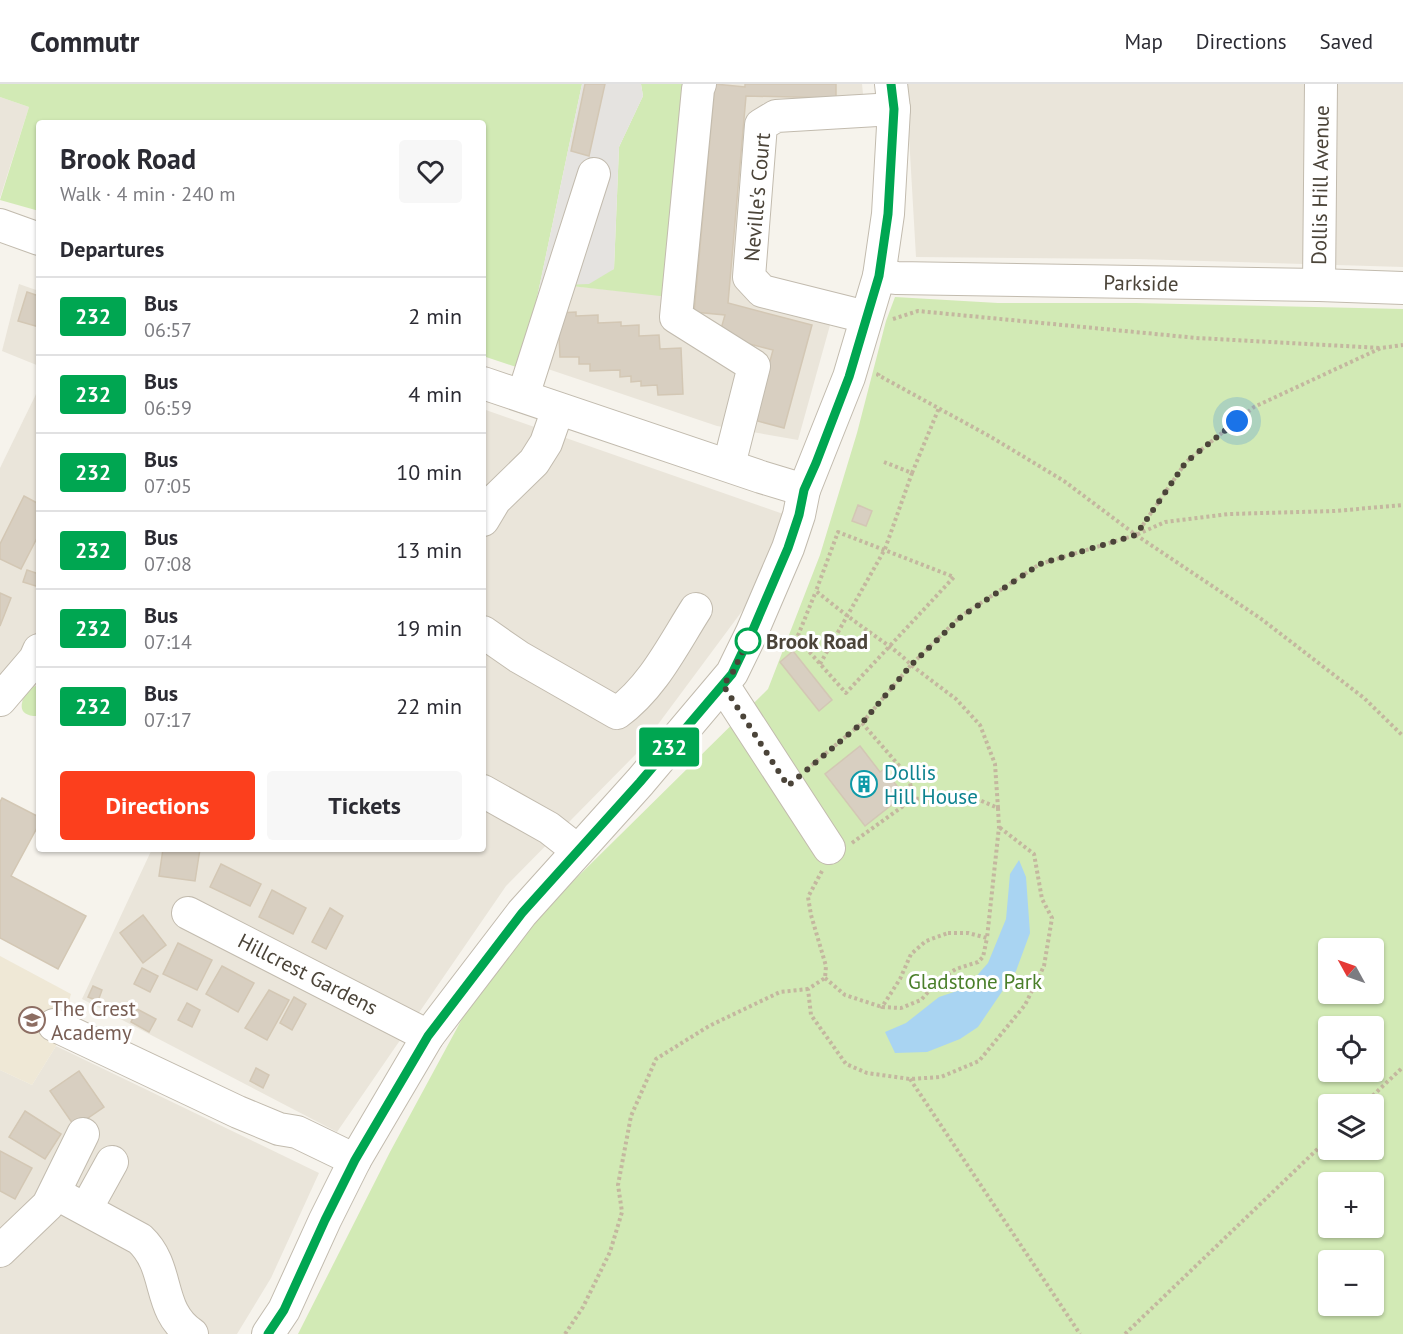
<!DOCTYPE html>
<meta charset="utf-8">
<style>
body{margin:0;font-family:"PT Sans",sans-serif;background:#f7f7f7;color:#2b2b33;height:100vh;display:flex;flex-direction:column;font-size:22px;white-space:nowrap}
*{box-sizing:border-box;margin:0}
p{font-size:20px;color:#7c7c81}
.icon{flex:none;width:33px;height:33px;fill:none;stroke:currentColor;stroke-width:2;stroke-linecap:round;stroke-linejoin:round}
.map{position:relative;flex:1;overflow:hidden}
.side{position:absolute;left:36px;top:36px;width:450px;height:732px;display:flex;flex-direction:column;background:#fff;border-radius:6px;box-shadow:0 2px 4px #0004}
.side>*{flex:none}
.badge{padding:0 12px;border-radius:4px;font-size:21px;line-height:39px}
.needle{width:39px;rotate:310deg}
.buttons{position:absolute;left:1318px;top:854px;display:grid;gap:12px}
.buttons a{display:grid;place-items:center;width:66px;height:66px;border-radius:6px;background:#fff;box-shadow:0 2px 4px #0004;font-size:30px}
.you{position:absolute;width:30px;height:30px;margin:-15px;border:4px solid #fff;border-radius:50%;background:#1a73e8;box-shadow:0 0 0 9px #1a73e833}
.map>.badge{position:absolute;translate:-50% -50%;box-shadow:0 0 0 3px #fff}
h2{padding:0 24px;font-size:22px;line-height:54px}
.round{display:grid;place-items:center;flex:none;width:63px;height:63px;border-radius:6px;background:#f7f7f7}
.overview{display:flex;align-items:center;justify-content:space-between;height:102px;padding:0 24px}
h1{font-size:28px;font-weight:600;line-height:45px}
.action{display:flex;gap:12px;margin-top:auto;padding:12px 24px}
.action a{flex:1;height:69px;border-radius:6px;background:#fc3f1d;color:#fff;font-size:24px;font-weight:600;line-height:69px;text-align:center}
.action a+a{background:#f7f7f7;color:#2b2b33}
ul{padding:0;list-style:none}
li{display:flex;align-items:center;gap:18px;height:78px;padding:0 24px;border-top:2px solid #e1e1e2}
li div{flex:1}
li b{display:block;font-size:22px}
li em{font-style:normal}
li .badge{min-width:66px;font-weight:700;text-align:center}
header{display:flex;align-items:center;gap:36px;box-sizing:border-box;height:84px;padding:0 30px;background:#fff;border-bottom:2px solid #e1e1e2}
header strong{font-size:28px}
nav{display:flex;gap:33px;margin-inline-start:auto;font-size:21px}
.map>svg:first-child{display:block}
.residential{fill:#eae5da}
.education{fill:#efe8d6}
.green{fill:#d2eab5;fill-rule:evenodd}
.parking{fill:#e5e3e0}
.water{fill:#a9d4f2}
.building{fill:#d8cfc1;stroke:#d3c7b4;stroke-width:1.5}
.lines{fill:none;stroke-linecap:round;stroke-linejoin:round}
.minor-casing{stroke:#c2bbae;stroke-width:34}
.path{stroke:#c4b79f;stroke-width:4;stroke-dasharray:3 3;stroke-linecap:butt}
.minor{stroke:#fff;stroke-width:32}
.line-casing{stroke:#fff;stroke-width:14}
.line{stroke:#00a651;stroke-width:9}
.walk{stroke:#4b4439;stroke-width:6;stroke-dasharray:0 10.8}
.stop-dot{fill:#fff;stroke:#00a651;stroke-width:3}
.labels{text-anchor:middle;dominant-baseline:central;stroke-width:6;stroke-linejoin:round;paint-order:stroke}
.street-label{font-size:21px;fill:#4b4439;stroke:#fff}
.stop-label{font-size:21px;font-weight:bold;fill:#4b4439;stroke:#fff;text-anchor:start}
.culture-label{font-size:21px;fill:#0d838f;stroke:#fff;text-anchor:start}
.park-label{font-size:21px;fill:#4a7f2a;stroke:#fff}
.education-label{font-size:21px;fill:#785e54;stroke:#fff;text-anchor:start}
</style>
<header>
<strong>Commutr</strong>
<nav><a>Map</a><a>Directions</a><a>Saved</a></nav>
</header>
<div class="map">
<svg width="1403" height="1250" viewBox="0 0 1403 1250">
<rect width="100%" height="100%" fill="#f6f3ec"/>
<g class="residential">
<path d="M700,0H862L864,20L763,19L745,213L832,234L798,356L717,342L539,282L562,201L678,213Z"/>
<path d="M906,0H1403V183L1136,175L916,173Z"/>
<path d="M0,13L29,23L0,114Z"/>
<path d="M19,200L39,207V282L2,267Z"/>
<path d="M39,304V625L0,607V384Z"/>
<path d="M483,325L789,432L754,511L636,670L506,802L337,1048L82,915L152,765H483Z"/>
<path d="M56,962L319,1089L271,1194L237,1250H0V986L32,1001Z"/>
</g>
<path class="education" d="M0,872L71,910L56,962L32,1001L0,986Z"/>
<g class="green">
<path d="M0,0H582L522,285L483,272V39H39V127L0,116L29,23L0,13Z"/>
<path d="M641,0H700L678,214L562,201L614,185L619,63L643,12Z"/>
<path d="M895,213L998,219H1136L1403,225V1250H298L390,1068L469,922L543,827L768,605L820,471L857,349L886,237ZM1329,864H1374V909H1329ZM1329,942H1374V987H1329ZM1329,1020H1374V1065H1329ZM1329,1098H1374V1143H1329ZM1329,1176H1374V1221H1329Z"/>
<path d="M39,601V632C16,633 19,618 30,604Z"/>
</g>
<path class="parking" d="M582,0H641L643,12L619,63L614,185L589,200L562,201L522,285Z"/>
<path class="water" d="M1019,776L1026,793L1030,849L1016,887L978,943L960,955L927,968L895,969L885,948L906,939L939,913L966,904L988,879L1006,835L1010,790Z"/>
<g class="building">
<path d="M585,0H605L589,72L571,67Z"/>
<path d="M715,0L745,3V0H836V14L746,12L728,219L812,241L784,344L754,336L773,266L719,252L725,231L694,228Z"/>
<path d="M27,208L39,212V243L18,237Z"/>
<path d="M576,228V232L598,231V239L621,238V242L639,241V252L659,251L660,265L681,264L683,310L658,311L657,301L641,302V297L631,298V292L620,293V286L590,287V280H579V273H560L558,229Z"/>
<path d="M24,412L39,420V450L21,485L0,475V460Z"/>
<path d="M858,421L872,427L866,442L852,437Z"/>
<path d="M27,486L39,490V503L23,498Z"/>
<path d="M0,509L11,514L0,542Z"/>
<path d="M793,567L832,616L819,627L780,578Z"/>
<path d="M860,662L880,688L884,685L904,711L865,742L825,690Z"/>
<path d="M2,714L39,733V740L11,792L86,832L58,885L0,854V718Z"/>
<path d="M163,765H200L195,797L159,792Z"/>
<path d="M221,780L261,800L250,822L210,803Z"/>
<path d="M272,806L306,824L293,850L259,833Z"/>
<path d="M330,824L343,832L326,865L312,858Z"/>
<path d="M143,831L166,861L143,879L120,849Z"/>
<path d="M178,859L212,876L197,906L163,890Z"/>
<path d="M222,882L254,899L238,928L206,910Z"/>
<path d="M142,884L158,892L150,908L134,900Z"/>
<path d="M93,902L102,906L98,917L88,913Z"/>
<path d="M269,906L289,916L267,956L245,944Z"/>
<path d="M294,913L306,920L292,946L280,939Z"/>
<path d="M187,919L200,926L192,943L178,936Z"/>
<path d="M137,925L156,935L149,948L131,938Z"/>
<path d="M256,984L269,991L263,1004L250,997Z"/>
<path d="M79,987L104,1023L75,1043L50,1007Z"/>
<path d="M25,1027L61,1050L45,1075L9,1053Z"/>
<path d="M0,1067L32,1084L15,1115L0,1107Z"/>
</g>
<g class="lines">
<defs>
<g id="minor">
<path d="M700,0L698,5L676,233L754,282L729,381"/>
<path d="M0,141L39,155"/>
<path d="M879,192L897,194L1319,201L1403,204"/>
<path d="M1319,201L1321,0"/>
<path d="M866,233L762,207L749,193L761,41L776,32L894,25"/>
<path d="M483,299L761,393L804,406"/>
<path d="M523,312L594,90"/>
<path d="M483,436L495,416L534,378L546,359L558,325"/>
<path d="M483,548L519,573L617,629C653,603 673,561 696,525"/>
<path d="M723,601L829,764"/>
<path d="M0,616L35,575L39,566"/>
<path d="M483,707L549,744L577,766"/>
<path d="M188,829L428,952"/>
<path d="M54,941L238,1028L279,1045L297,1048L355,1076"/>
<path d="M55,1109L140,1155C171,1184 156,1226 192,1250"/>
<path d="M86,1125L112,1078"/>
<path d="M0,1167L48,1121L83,1050"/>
<path d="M268,1250L284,1226L325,1136L355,1076L428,952L522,829L640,698L732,589L752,548L788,464L799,431L804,406L849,293L879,192L888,130L894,25L891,0"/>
</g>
</defs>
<use href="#minor" class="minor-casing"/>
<g class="path">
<path d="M893,235L918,227L1197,254L1381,264"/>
<path d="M879,289L878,291L991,353L1064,397L1136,451L1260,534L1364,614L1403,652"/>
<path d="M912,389L939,324"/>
<path d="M1136,451L1186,378L1254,323L1381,264L1403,261"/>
<path d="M820,580L885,465L912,389L884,378"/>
<path d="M862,639L909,693L913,715"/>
<path d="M807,685L862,639L911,581C897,566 880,556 864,544C847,532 831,519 816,507L838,448L954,493L846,609L797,554L816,507"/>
<path d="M998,724L995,680L980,641L956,615L911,581L961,532L1040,480L1136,451L1165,438L1229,430L1335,427L1403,421"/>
<path d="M852,759L913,715L952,713L977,715L998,724L999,743L987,854"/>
<path d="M822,787L808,813L811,831L826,882L825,894L808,905L811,931L846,980L867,989L910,995L941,993L979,977L1025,921L1044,882L1052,834L1042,815L1034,770L999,743"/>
<path d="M948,849H968L987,854L983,873L978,878L956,885L939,896L921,916L901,924L882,923L900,895L911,870L926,857Z"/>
<path d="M825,894L845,911L882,923"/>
<path d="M910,995L1080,1250"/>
<path d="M1364,1020L1403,983"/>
<path d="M565,1250L583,1223L610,1168L622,1128L618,1101L631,1032L656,975L709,942L780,908L808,905"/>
<path d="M1125,1250L1329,1054"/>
</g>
<use href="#minor" class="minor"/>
</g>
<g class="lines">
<defs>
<path id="line" d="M268,1250L284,1226L325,1136L355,1076L428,952L522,829L640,698L732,590L752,548L788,464L799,431L804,406L816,379L849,293L879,192L888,130L894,25L891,0"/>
</defs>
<use href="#line" class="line-casing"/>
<use href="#line" class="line"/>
<path class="walk" d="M748,557L752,548L732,590L723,601L788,702L862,639L911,581L962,532L1040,480L1136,451L1186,378L1237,337"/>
</g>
<defs>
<symbol id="building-ring" viewBox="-11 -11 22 22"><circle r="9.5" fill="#fff" stroke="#0f9aa8" stroke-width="1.5"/><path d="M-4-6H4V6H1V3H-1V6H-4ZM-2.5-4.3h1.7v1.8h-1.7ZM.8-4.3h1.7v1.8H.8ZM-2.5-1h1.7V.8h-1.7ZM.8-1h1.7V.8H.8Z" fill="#0f9aa8"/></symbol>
<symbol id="school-ring" viewBox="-11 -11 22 22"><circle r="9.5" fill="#fff" stroke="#8d6e63" stroke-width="1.5"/><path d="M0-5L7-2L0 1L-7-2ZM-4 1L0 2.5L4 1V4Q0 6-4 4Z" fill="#8d6e63"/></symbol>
</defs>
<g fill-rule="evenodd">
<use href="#building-ring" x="849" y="685" width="30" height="30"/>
<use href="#school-ring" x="17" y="921" width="30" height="30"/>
</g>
<circle class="stop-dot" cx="748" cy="557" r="12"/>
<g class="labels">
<g class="street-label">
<text transform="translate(1320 101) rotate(-89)">Dollis Hill Avenue</text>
<text transform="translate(757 113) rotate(-85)">Neville's Court</text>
<text transform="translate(1141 199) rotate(1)">Parkside</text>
<text transform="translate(308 890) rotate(27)">Hillcrest Gardens</text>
</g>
<g class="stop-label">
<text x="766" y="557">Brook Road</text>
</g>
<g class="culture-label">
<text x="884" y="688">Dollis<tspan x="884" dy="24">Hill House</tspan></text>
</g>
<g class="park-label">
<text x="975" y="897">Gladstone Park</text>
</g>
<g class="education-label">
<text x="51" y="924">The Crest<tspan x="51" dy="24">Academy</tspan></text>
</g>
</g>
</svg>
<div class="buttons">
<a><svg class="needle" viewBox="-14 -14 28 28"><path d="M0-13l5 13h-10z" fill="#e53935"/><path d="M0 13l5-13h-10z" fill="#7c7c81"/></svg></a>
<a><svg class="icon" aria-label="locate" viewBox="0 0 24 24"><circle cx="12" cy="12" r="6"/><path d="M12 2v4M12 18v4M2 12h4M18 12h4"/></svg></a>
<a><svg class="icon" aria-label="layers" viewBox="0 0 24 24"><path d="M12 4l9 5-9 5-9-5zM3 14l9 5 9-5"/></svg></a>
<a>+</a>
<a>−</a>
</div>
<div class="you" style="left:1237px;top:337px"></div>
<b class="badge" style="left:669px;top:663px;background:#00a651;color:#fff">232</b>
<section class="side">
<div class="overview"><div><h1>Brook Road</h1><p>Walk · 4 min · 240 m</p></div><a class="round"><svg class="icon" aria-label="heart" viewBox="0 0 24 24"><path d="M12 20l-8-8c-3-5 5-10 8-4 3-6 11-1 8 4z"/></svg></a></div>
<h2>Departures</h2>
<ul>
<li><span class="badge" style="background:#00a651;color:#fff">232</span><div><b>Bus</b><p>06:57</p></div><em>2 min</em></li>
<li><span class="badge" style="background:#00a651;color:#fff">232</span><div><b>Bus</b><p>06:59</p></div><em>4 min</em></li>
<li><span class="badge" style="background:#00a651;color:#fff">232</span><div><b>Bus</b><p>07:05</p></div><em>10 min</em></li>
<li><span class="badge" style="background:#00a651;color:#fff">232</span><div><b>Bus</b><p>07:08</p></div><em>13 min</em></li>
<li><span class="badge" style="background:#00a651;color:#fff">232</span><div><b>Bus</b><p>07:14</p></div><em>19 min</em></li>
<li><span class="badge" style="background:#00a651;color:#fff">232</span><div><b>Bus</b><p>07:17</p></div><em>22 min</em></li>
</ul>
<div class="action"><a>Directions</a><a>Tickets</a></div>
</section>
</div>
